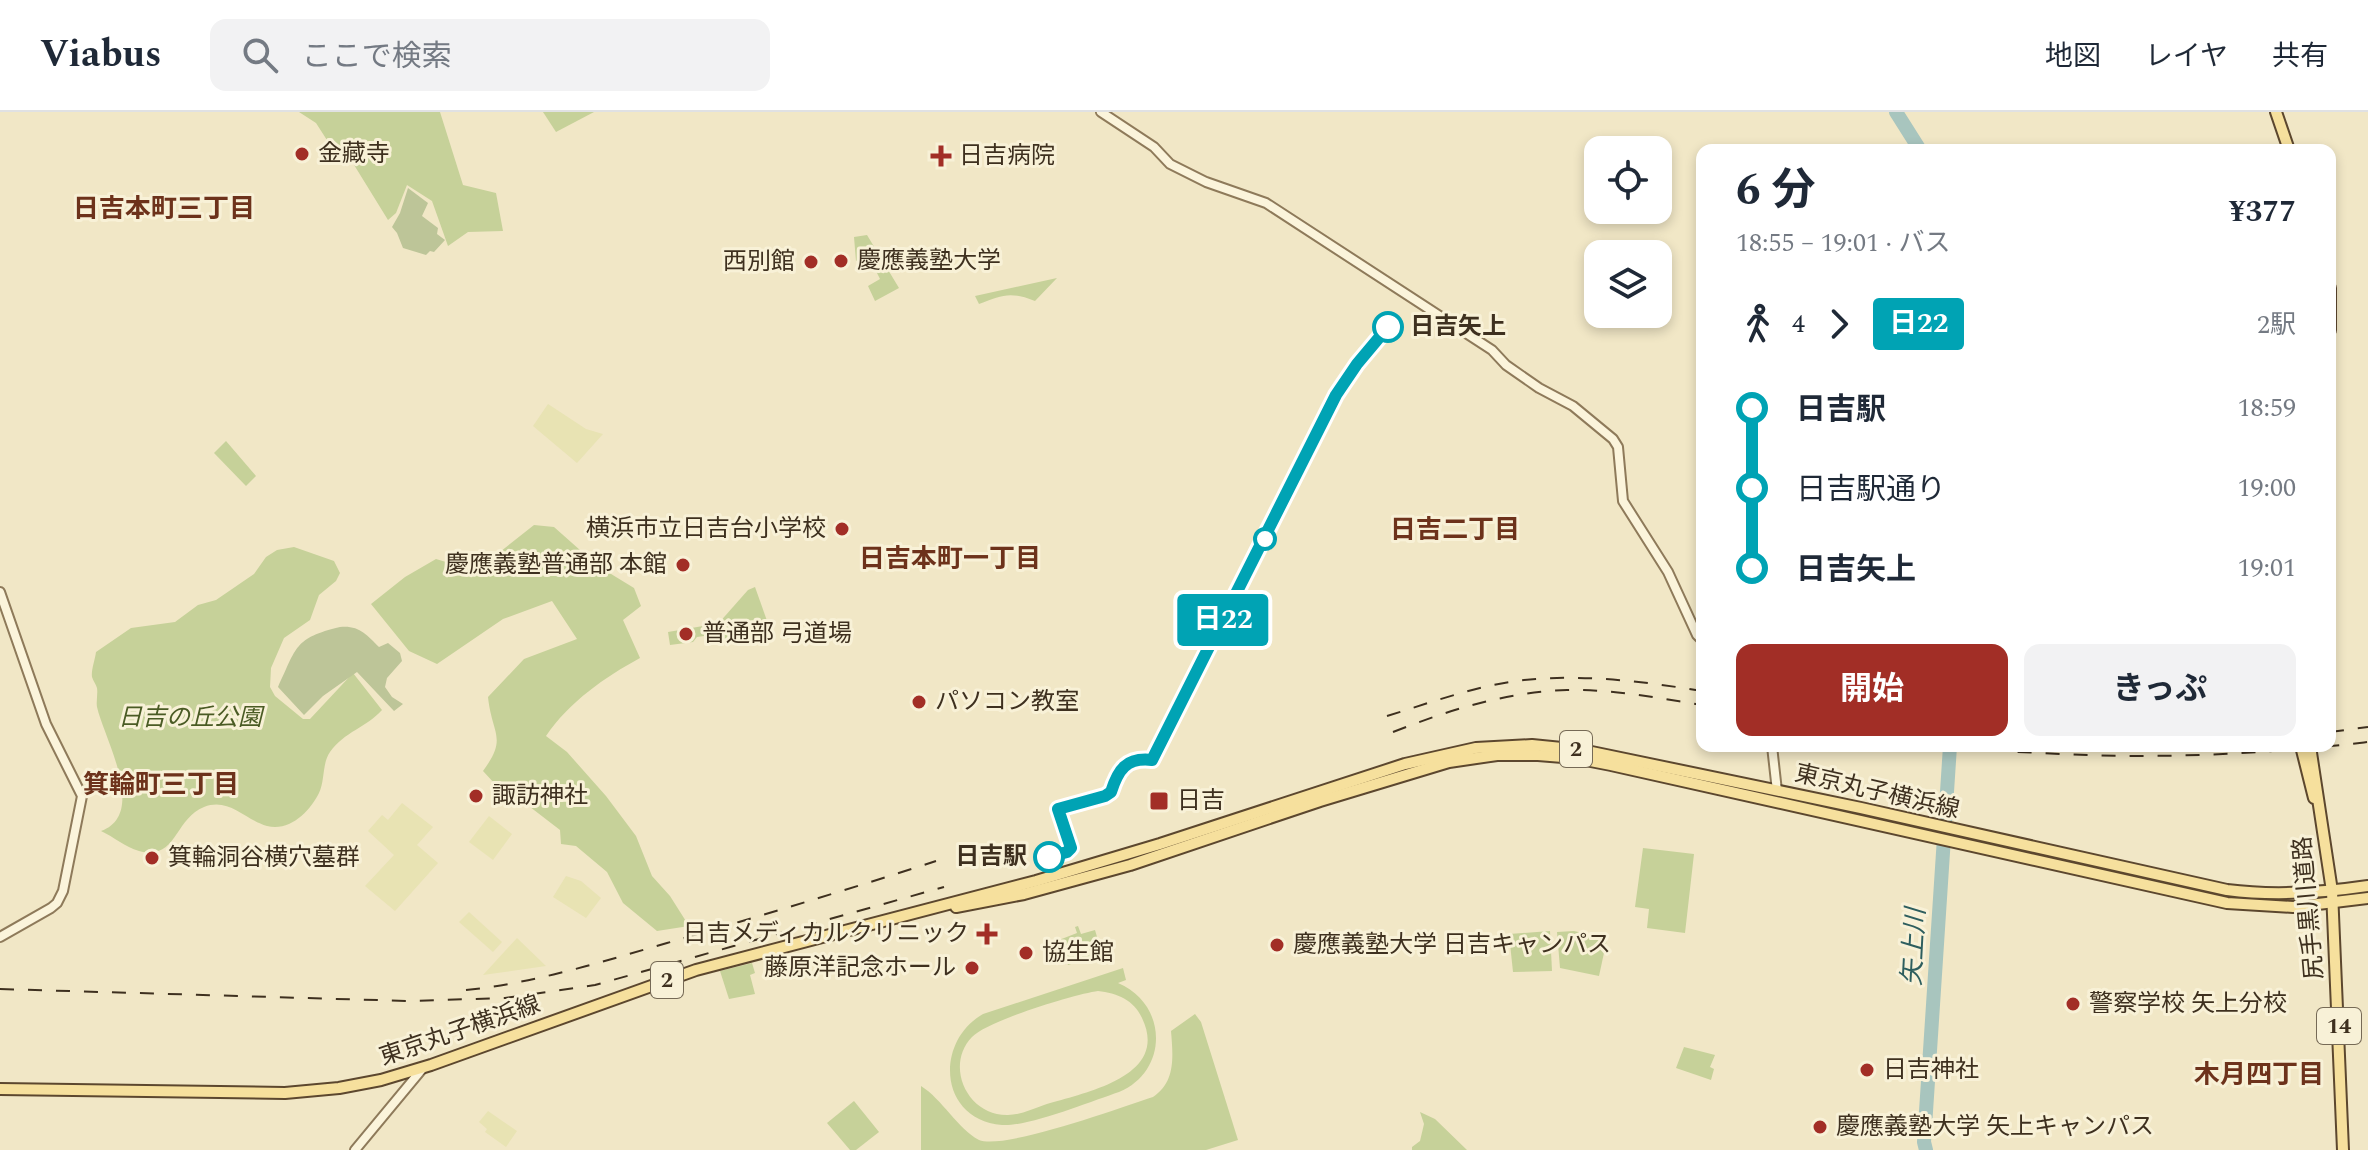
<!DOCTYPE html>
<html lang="ja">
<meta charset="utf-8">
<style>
body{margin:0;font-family:Spectral,"Noto Sans JP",serif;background:#f2f2f3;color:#1f2937;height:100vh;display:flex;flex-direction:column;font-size:30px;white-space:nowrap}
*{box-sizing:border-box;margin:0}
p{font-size:26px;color:#747a83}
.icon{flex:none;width:44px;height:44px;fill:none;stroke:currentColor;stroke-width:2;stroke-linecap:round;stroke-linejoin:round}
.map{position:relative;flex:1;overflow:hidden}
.sheet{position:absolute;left:1696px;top:32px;width:640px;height:608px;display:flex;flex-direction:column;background:#fff;border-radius:16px;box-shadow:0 4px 12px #0003}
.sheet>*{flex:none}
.badge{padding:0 16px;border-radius:6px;font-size:28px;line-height:52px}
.buttons{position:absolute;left:1584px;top:24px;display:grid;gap:16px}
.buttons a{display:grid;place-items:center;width:88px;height:88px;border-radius:16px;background:#fff;box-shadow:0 4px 12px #0003;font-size:40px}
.map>.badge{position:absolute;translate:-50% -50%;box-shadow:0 0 0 4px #fff}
.legs{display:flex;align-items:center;gap:12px;height:88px;padding:0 40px;font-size:26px}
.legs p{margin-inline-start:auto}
.overview{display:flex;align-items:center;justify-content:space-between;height:136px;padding:0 40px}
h1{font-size:44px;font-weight:700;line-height:60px}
.cta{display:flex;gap:16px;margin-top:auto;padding:16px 40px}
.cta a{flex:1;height:92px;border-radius:16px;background:#a22e26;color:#fff;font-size:32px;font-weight:700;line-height:92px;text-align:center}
.cta a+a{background:#f2f2f3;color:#1f2937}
ul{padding:0 40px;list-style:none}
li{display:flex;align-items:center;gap:28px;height:80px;font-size:30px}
li i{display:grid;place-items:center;width:12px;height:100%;margin:0 10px;background:currentColor}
li i::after{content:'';width:20px;height:20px;margin:-10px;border:6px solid;border-radius:50%;background:#fff}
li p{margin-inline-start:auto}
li:first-child i{background:linear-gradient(#0000 50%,currentColor 0)}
li:last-child i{background:linear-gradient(currentColor 50%,#0000 0)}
header{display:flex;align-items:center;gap:48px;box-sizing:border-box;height:112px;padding:0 40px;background:#fff;border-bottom:2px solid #e0e1e3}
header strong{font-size:38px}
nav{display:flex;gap:44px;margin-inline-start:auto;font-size:28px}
.search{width:560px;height:72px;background:#f2f2f3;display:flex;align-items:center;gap:20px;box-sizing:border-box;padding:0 28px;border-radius:16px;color:#747a83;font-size:30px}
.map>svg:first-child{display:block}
.farmland{fill:#e8e3b3}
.green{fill:#c6d199;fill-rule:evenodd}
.cemetery{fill:#bdc598}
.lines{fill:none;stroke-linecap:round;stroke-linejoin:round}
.river{stroke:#a8c5be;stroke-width:14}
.minor-casing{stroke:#8e7a5a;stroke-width:12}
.major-casing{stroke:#5c472e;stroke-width:14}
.minor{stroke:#fbf4db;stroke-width:8}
.major{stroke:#f6e09d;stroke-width:10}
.rail{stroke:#3e301f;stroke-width:2;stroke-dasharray:14 14;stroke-linecap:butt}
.line-1-casing{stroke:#fff;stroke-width:18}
.line-1{stroke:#00a3b4;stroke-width:12}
.poi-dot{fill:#a22e26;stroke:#f8f1d7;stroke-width:3}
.stop-1-dot{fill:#fff;stroke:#00a3b4;stroke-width:4}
.labels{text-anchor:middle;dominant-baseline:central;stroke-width:6;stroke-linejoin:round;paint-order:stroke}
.shield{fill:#f8f1d7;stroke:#766a56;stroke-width:2}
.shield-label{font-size:22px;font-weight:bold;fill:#3e301f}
.poi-label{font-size:24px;fill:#3e301f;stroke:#f8f1d7;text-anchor:start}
.stop-label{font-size:24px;font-weight:bold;fill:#3e301f;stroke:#f8f1d7;text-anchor:start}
.park-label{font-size:24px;font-style:italic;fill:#4a5b24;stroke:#f8f1d7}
.street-label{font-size:24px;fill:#3e301f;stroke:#f8f1d7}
.neighbourhood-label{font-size:26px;font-weight:bold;fill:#6d321b;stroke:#f8f1d7}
.water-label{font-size:26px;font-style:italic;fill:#2d5e5e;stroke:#f8f1d7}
</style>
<header>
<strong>Viabus</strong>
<div class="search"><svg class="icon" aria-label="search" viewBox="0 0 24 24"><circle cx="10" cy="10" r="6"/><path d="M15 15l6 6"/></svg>ここで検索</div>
<nav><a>地図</a><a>レイヤ</a><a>共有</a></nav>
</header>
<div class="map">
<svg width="2368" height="1038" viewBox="0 0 2368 1038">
<rect width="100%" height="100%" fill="#f1e7c6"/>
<g class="farmland">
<path d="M548,292L586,317L603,322L577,351L533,314Z"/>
<path d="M402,691L433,715L417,733L438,751L395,799L365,774L394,743L368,719L382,703L388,708Z"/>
<path d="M489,704L512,722L493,748L469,730Z"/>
<path d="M566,764L581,769L601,786L586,806L553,785Z"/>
<path d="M469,800L502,830L493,840L459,810Z"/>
<path d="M517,826L546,854L483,863Z"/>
<path d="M488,999L517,1019L506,1035L485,1020L487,1017L479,1010Z"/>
</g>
<g class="green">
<path d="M299,0H440L463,73L496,81L503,119L468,120L448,134L432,89L407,73L396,101L388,108L343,35L334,39L316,11Z"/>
<path d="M543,0H594L556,20Z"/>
<path d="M867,123L899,176L875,189L868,174L880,167L868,143L856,149L854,125Z"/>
<path d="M1057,166L1035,189C1010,179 1002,183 979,192L975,184Z"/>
<path d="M226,329L256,364L246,374L214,341Z"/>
<path d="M534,413L554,415L598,454L634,476L641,494L623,508L640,546C605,565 569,590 546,624L567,640L606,684L636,724L652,764L670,784L689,814L657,819L623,791L607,760L576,734L561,732L560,718L521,688L507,685L483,659C508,625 492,623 488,585L524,547L577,527L552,489L503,507L437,552L409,539L371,492L405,465L436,447L476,459Z"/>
<path d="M294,435L334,449L340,461L336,469L319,483L310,508L284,526L271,556L270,575L275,584L303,607H310L353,561L382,598C367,615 344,620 330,640C322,651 325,669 319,681C310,699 290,720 267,714C245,708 229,685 204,695C174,707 177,749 139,739C125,735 114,725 101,719C148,702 104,626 97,595C96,589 98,582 97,576C96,572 93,569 92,565C91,558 95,548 96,540L131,516L175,510L198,493L216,488L254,462L266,445L277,438Z"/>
<path d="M755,475L771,520L767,523L711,528L710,521L748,478Z"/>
<path d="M703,514L704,524L697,525L693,530L670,533L668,520Z"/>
<path d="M1643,736L1694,742L1685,821L1647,816L1649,797L1635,795Z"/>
<path d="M1078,814L1081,822L1095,818L1102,842L1068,853L1059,828L1077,821L1075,815Z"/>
<path d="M1550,819L1552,859L1513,860L1509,822Z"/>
<path d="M1574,819L1607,827L1599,864L1560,856L1557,820Z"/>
<path d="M752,851L755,861L750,863L755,882L729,887L720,859Z"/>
<path d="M1123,856L1126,868L1118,871C1168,892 1169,959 1119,980C1092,989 1028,1015 1002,1013C939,1008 934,930 983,902ZM1098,879C1117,881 1134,888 1142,906C1171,966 1081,981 1044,993C1033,997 1020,1003 1008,1003C968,1004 944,954 972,925C987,909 1075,882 1098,879Z"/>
<path d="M1195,902L1201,910L1238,1028L1206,1038H921V974C942,987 958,1017 979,1028C1005,1038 1122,995 1153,985C1176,970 1173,944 1171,919Z"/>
<path d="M1684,935L1715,943L1710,955L1714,957L1711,968L1676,956Z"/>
<path d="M854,989L879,1020L856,1038H850L827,1011Z"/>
<path d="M1420,1000L1435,1007L1467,1038H1412V1035L1420,1029L1424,1012Z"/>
</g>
<g class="cemetery">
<path d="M408,76L428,91L422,104L438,116L437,122L445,128L434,140L430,139L426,143L403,136L397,121L392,115L400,101Z"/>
<path d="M340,515C359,513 367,523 379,535L388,531L400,541L402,549L387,566L385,575L392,585L403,592L394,599L357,560L323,584L304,603L278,575C297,535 294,526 340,515Z"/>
</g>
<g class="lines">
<g class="river">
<path d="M1896,0L1920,38"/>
<path d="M1926,1038L1924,1030L1950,634"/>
</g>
<defs>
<g id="minor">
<path d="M1101,0L1154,35L1170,52L1206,70L1266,91L1492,238L1506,253L1539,276L1573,294L1613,327L1618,335L1623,389L1668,460L1697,523L1702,528"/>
<path d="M0,480L46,612L82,684L63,779L57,791L51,796L0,825"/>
<path d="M1772,634L1777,679"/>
<path d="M355,1038L423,956"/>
</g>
<g id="major">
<path d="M2276,0L2289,38"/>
<path d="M2330,176V218"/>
<path d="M2301,634L2314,686"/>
<path d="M2310,634L2332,779L2343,1038"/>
<path d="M956,795L1024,782L1130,753L1320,689L1449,650L1497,643H1538L1575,646L1611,653L2227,791L2293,795L2368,786"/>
<path d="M0,977L285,981L339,976L381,968L431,953L696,858L1036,769L1160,732L1405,652L1476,636L1532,633L1582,638L1861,696L2227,778C2274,784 2321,781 2368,774"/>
</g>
</defs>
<use href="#minor" class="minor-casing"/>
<use href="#major" class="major-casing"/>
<use href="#minor" class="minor"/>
<use href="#major" class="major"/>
<g class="rail">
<path d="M1387,604C1436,589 1486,570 1536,567C1592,563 1647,570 1702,579"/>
<path d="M1393,620C1449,598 1506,580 1567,578C1612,577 1657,586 1702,593"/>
<path d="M2330,620L2368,615"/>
<path d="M1962,634C1994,640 2027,640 2060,642C2163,647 2266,642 2368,630"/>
<path d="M0,877L408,889L505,886L595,873L944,775"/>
<path d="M466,878C535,871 601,850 667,831C757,805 847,778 936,749"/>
</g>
</g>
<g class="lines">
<defs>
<path id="line-1" d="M1049,745L1067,740L1071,736L1058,697L1105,684L1111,680C1118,658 1126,645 1152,648L1336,283L1357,252L1388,215"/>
</defs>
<use href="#line-1" class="line-1-casing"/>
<use href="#line-1" class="line-1"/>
</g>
<g class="poi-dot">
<circle cx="302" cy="42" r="8"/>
<path d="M937 32h8v8h8v8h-8v8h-8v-8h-8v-8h8z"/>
<circle cx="841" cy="149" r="8"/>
<circle cx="811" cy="150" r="8"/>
<circle cx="842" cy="417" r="8"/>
<circle cx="683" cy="453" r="8"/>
<circle cx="686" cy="522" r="8"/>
<circle cx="919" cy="590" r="8"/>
<circle cx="476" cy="684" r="8"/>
<rect x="1149" y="679" width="20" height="20" rx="4"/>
<circle cx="152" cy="746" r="8"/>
<path d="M983 810h8v8h8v8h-8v8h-8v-8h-8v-8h8z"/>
<circle cx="1277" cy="833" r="8"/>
<circle cx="1026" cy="841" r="8"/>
<circle cx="972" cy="856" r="8"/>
<circle cx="2073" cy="892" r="8"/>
<circle cx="1867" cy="958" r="8"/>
<circle cx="1820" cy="1015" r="8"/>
</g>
<g class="stop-1-dot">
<circle cx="1388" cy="215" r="14"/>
<circle cx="1265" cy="427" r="10"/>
<circle cx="1049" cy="745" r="14"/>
</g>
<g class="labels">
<g class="shield">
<rect x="1560" y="619" width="32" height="36" rx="6"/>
<rect x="651" y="850" width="32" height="36" rx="6"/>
<rect x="2317" y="896" width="44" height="36" rx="6"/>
</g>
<g class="shield-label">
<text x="1576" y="637">2</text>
<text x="667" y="868">2</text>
<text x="2339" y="914">14</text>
</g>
<g class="poi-label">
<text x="318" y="42">金藏寺</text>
<text x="959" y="44">日吉病院</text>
<text x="857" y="149">慶應義塾大学</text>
<text x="795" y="150" text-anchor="end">西別館</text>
<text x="826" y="417" text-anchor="end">横浜市立日吉台小学校</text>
<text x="667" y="453" text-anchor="end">慶應義塾普通部 本館</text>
<text x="702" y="522">普通部 弓道場</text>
<text x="935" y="590">パソコン教室</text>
<text x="492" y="684">諏訪神社</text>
<text x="1177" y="689">日吉</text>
<text x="168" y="746">箕輪洞谷横穴墓群</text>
<text x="969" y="822" text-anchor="end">日吉メディカルクリニック</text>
<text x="1293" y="833">慶應義塾大学 日吉キャンパス</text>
<text x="1042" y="841">協生館</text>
<text x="956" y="856" text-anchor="end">藤原洋記念ホール</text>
<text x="2089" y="892">警察学校 矢上分校</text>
<text x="1883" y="958">日吉神社</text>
<text x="1836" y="1015">慶應義塾大学 矢上キャンパス</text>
</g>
<g class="stop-label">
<text x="1410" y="215">日吉矢上</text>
<text x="1027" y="745" text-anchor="end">日吉駅</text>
</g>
<g class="park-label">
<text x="190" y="606">日吉の丘公園</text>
</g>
<g class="street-label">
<text transform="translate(1877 680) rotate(13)">東京丸子横浜線</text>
<text transform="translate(2309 796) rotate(-95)">尻手黒川道路</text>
<text transform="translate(460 919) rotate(-19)">東京丸子横浜線</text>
</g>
<g class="neighbourhood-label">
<text x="164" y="97">日吉本町三丁目</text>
<text x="1455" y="418">日吉二丁目</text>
<text x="950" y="447">日吉本町一丁目</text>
<text x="161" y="673">箕輪町三丁目</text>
<text x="2259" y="963">木月四丁目</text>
</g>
<g class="water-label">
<text transform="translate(1914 835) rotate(-87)">矢上川</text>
</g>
</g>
</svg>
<div class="buttons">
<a><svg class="icon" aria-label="locate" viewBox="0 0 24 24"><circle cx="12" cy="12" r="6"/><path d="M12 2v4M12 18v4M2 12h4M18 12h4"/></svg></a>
<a><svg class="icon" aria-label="layers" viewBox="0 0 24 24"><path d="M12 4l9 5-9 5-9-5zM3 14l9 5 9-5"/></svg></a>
</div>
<b class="badge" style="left:1223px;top:508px;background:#00a3b4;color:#fff">日22</b>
<section class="sheet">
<div class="overview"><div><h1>6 分</h1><p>18:55 – 19:01 · バス</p></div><b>¥377</b></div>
<div class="legs"><svg class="icon" aria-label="walk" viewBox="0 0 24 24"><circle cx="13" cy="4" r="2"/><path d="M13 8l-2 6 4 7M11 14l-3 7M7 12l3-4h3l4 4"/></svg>4<svg class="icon" aria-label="forward" viewBox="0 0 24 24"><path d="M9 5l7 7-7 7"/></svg><b class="badge" style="background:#00a3b4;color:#fff">日22</b><p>2駅</p></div>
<ul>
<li><i style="color:#00a3b4"></i><b>日吉駅</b><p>18:59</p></li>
<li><i style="color:#00a3b4"></i><span>日吉駅通り</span><p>19:00</p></li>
<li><i style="color:#00a3b4"></i><b>日吉矢上</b><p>19:01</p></li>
</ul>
<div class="cta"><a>開始</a><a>きっぷ</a></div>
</section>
</div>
